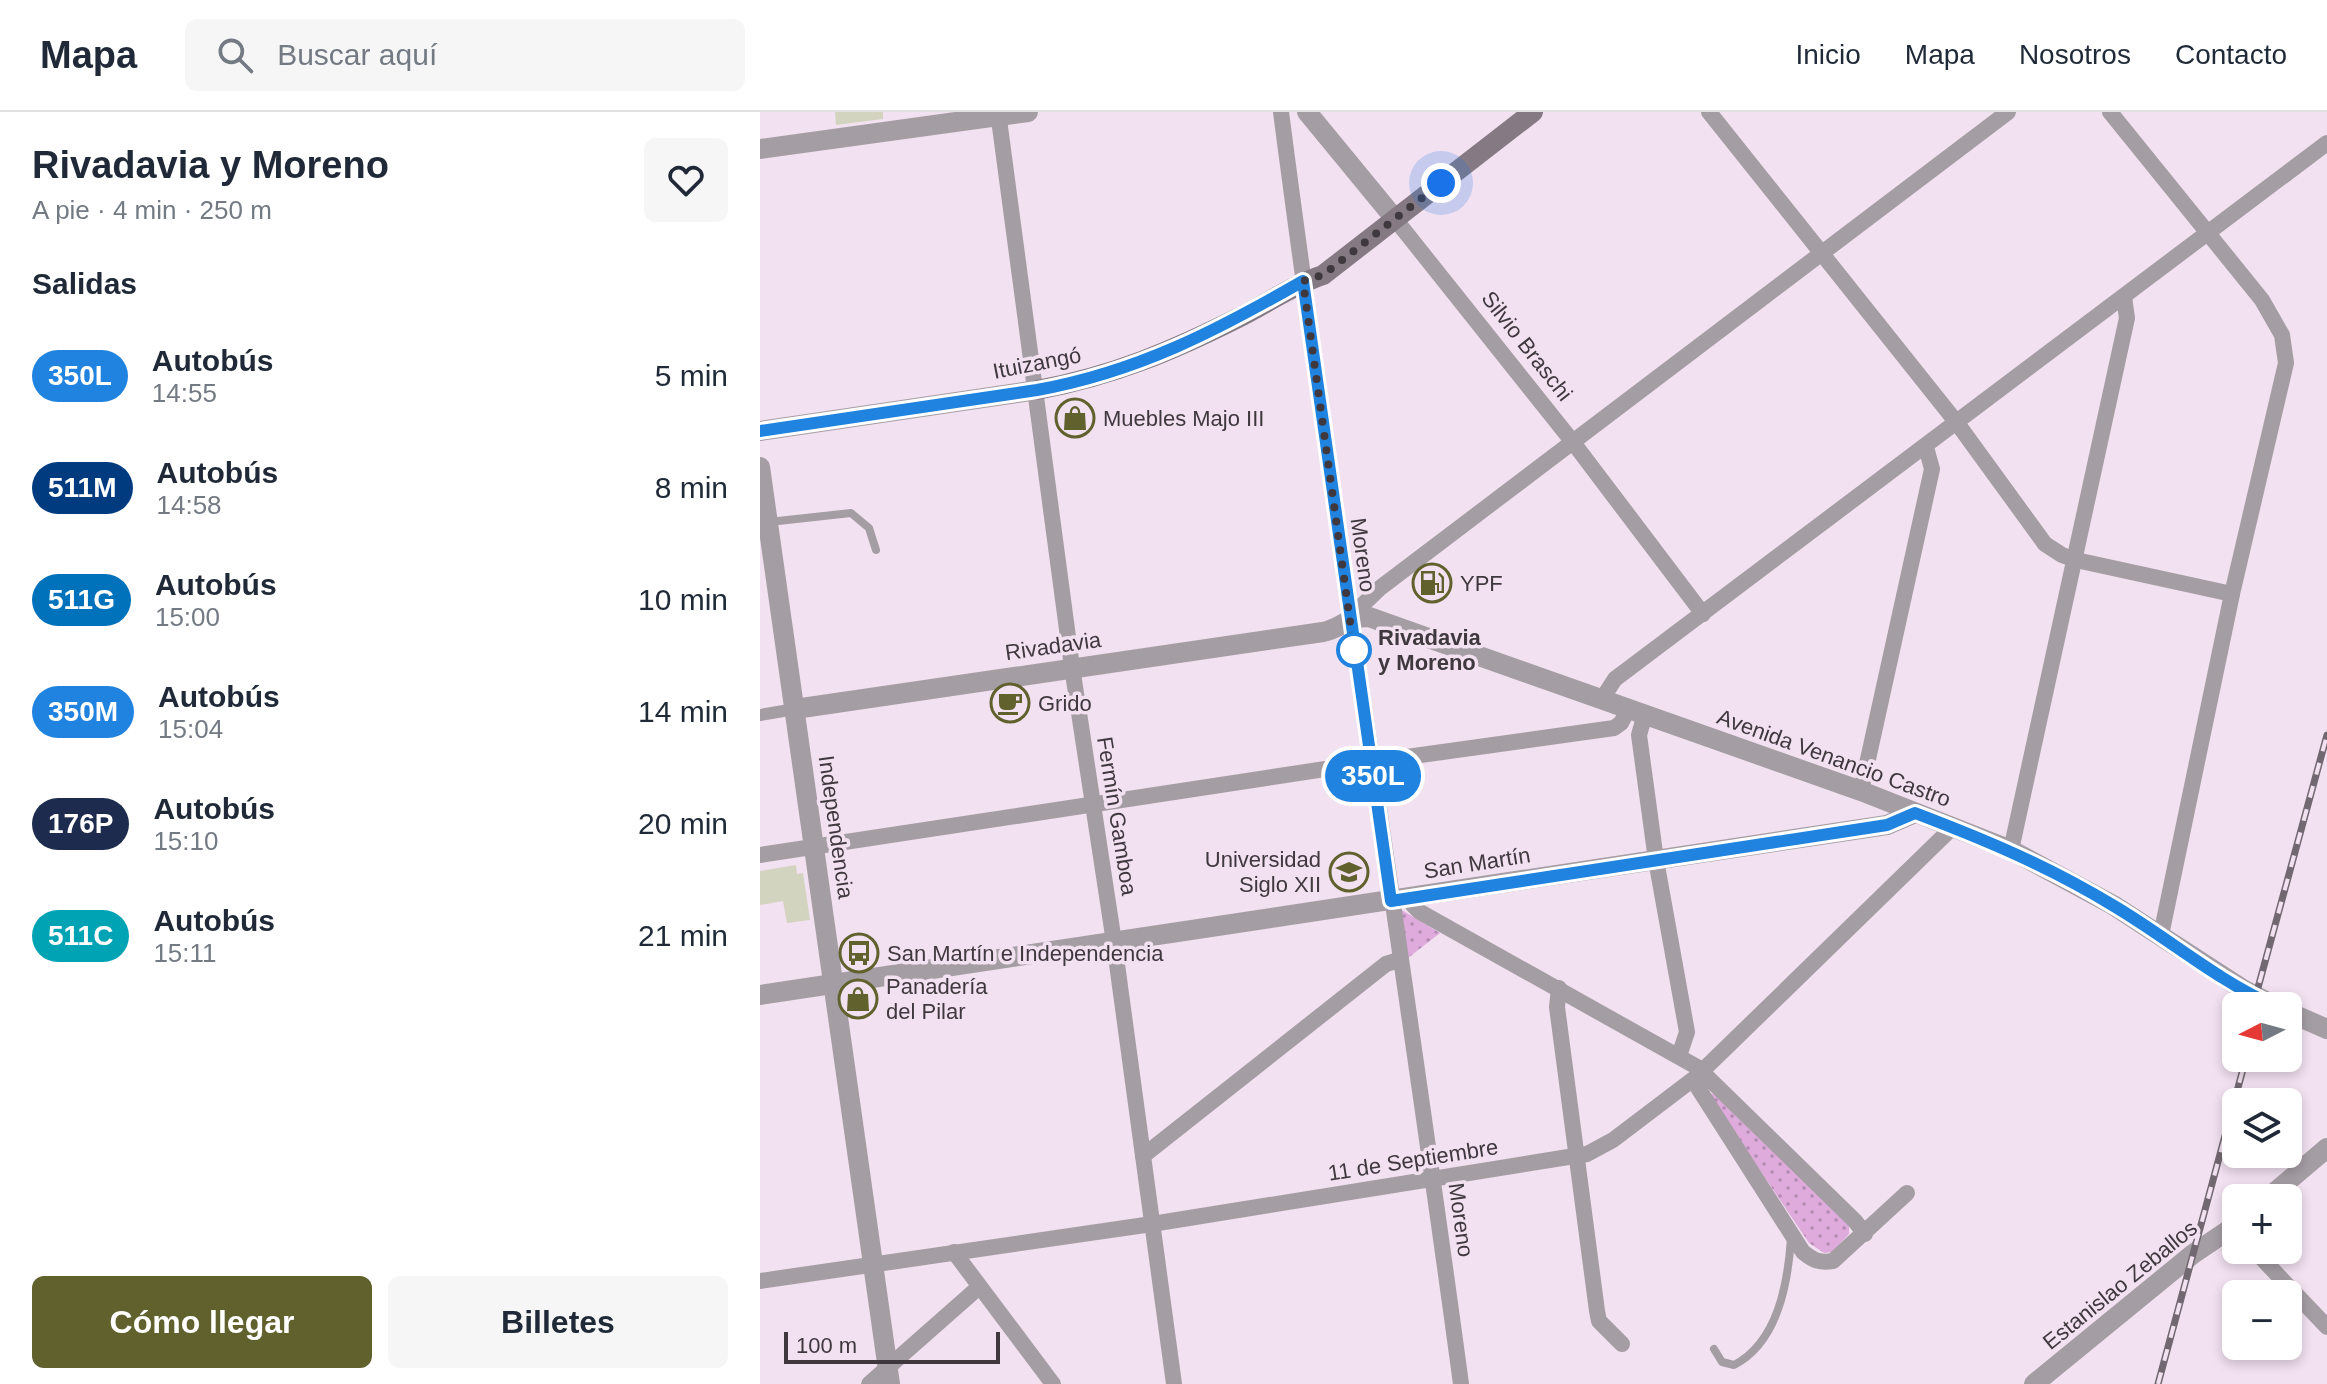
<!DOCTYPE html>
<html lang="es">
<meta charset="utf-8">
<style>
body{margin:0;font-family:Helvetica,sans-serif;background:#f6f6f7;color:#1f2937;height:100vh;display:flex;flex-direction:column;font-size:30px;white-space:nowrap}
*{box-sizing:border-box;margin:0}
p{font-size:26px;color:#747a83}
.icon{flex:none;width:44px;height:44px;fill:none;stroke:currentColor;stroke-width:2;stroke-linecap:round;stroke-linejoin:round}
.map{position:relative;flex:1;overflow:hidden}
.side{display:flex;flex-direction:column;background:#fff;width:760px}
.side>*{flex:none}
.badge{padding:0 16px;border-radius:26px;font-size:28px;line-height:52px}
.needle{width:52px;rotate:264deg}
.buttons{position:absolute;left:1462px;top:880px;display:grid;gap:16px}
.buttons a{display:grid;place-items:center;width:80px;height:80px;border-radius:12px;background:#fff;box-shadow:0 4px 12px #0003;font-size:40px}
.scale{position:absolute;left:24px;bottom:20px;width:216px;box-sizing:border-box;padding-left:8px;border:4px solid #3f383e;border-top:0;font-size:22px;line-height:28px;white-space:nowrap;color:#3f383e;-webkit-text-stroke:6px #f2e1f1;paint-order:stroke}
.you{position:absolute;width:40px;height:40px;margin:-20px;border:6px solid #fff;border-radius:50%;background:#1a73e8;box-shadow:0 0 0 12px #1a73e833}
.map>.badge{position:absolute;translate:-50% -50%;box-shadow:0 0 0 4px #fff}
h2{padding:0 32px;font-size:30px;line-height:72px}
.round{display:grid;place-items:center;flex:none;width:84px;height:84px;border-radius:12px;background:#f6f6f7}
.overview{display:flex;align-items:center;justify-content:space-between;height:136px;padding:0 32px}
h1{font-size:38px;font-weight:700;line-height:60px}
.action{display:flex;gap:16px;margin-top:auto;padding:16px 32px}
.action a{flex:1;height:92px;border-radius:12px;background:#61612e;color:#fff;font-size:32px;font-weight:700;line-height:92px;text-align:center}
.action a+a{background:#f6f6f7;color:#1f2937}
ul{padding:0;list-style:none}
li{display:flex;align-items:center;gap:24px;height:112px;padding:0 32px}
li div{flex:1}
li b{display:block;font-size:30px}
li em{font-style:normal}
li .badge{min-width:88px;font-weight:700;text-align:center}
header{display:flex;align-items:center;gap:48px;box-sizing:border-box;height:112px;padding:0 40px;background:#fff;border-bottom:2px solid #e0e1e3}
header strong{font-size:38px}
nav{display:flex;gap:44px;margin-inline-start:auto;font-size:28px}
.search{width:560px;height:72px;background:#f6f6f7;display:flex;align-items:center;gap:20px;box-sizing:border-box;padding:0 28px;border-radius:12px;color:#747a83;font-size:30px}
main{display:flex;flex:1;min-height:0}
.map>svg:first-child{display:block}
.park{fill:url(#park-dots)}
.building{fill:#d3d4bf}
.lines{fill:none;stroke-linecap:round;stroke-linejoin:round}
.service{stroke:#a59da4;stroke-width:8}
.pedestrian{stroke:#a59da4;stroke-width:12}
.minor{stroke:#a59da4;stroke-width:16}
.tertiary{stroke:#a59da4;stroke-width:20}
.secondary{stroke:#857a84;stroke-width:20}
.rail-casing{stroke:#726871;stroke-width:7}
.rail{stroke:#f2e1f1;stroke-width:4;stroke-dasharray:12;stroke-linecap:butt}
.line-casing{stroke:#fff;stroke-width:18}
.line{stroke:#2083df;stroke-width:12}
.walk{stroke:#3f383e;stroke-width:8;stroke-dasharray:0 14.4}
.stop-dot{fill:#fff;stroke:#2083df;stroke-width:4}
.labels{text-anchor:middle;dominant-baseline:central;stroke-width:7;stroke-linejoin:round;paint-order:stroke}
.street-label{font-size:22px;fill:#3f383e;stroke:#f2e1f1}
.poi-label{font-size:22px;fill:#3f383e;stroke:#f2e1f1;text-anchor:start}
.stop-label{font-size:22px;font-weight:bold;fill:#3f383e;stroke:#f2e1f1;text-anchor:start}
</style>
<header>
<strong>Mapa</strong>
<div class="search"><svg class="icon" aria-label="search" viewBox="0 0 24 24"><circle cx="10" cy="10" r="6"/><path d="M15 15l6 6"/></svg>Buscar aquí</div>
<nav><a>Inicio</a><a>Mapa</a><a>Nosotros</a><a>Contacto</a></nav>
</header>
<main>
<section class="side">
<div class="overview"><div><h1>Rivadavia y Moreno</h1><p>A pie · 4 min · 250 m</p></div><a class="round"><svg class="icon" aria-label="heart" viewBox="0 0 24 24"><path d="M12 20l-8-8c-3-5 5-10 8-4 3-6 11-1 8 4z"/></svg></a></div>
<h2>Salidas</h2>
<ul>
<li><span class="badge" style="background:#2083df;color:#fff">350L</span><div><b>Autobús</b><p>14:55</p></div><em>5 min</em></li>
<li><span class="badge" style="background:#003b80;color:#fff">511M</span><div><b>Autobús</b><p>14:58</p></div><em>8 min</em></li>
<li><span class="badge" style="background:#0072bc;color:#fff">511G</span><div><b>Autobús</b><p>15:00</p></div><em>10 min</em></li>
<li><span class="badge" style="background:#2083df;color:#fff">350M</span><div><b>Autobús</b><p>15:04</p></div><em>14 min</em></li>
<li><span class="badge" style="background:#1d2b4f;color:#fff">176P</span><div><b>Autobús</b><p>15:10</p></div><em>20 min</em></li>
<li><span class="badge" style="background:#00a3b4;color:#fff">511C</span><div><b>Autobús</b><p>15:11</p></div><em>21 min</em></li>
</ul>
<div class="action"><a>Cómo llegar</a><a>Billetes</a></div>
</section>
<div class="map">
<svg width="1567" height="1272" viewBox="0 0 1567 1272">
<defs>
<pattern id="park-dots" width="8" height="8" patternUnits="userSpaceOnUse" patternTransform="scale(2)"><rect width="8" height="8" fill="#deabdc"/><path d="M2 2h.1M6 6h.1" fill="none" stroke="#b58cb4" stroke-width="1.8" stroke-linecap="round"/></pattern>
</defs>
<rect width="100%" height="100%" fill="#f2e1f1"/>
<g class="park">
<path d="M640,797L680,821L648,846Z"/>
<path d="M951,982H955L1089,1112V1122L1072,1140L1064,1141L1049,1131L952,987Z"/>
</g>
<g class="building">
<path d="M75,0H123V7L76,13Z"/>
<path d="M36,753L37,762L43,761L50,808L27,811L23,789L0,793V759Z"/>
</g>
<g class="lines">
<g class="service">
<path d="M9,410L91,401L109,416L116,438"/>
<path d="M954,1237L962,1250L974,1253C1018,1230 1028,1171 1031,1126"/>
</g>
<path class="pedestrian" d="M0,603L35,597"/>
<g class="minor">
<path d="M238,0L312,555L354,830L414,1272"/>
<path d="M521,0C576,425 644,848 701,1272"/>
<path d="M949,0L1197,311L1285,432L1302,443L1316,448L1472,482"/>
<path d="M1350,0L1502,188L1522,223L1526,251L1472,482L1401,823"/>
<path d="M635,107L812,329L943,502"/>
<path d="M589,506L620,476L1248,0"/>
<path d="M842,587L855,567L1567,31"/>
<path d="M885,602L879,623L896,748L927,920L919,944"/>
<path d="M1101,679L1172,357L1166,335"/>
<path d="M1251,738L1367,206L1364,185"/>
<path d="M0,743L611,650L854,616L861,611L869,596"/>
<path d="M652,786L653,793L660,800L937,955L1095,1109L1105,1122"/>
<path d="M799,876L797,895L837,1199L839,1209L862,1232"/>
<path d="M933,968L1043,1140C1054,1149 1060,1151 1073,1149L1147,1081"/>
<path d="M383,1044L626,852L639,848"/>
<path d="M1494,1138L1567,1215"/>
<path d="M194,1140L293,1272"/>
<path d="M0,1169L392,1112L827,1042L853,1028L936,965L1193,715"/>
<path d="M109,1272L219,1175"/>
</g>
<g class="tertiary">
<path d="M547,0L635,107"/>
<path d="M0,37L268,0"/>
<path d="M0,319L277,278"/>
<path d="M0,355L130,1272"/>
<path d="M35,597L563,520C583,516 585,505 609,505L1101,679L1251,738L1353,793L1481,876L1515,894"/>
<path d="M0,883L1127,713L1155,701"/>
<path d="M1528,900L1567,917"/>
<path d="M1508,1086L1567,1036"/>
<path d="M1274,1272L1433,1142L1476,1113"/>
</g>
<path class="secondary" d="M277,278C353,264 412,239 480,205C508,191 533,173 563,163L773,0"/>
<defs>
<g id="rail">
<path d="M1493,894L1567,623"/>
<path d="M1398,1272L1486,946"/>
</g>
</defs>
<use href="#rail" class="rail-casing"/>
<use href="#rail" class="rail"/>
</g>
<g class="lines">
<defs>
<path id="line" d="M0,319L277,278C377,260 456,219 543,169L631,789L1127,713L1155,701C1226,728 1288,754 1354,794C1408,826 1458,869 1515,894"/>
</defs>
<use href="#line" class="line-casing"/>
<use href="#line" class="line"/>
<path class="walk" d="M594,538L543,169L563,163L681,71"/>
</g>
<defs>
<symbol id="shop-ring" viewBox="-11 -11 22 22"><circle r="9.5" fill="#f2e1f1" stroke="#61612e" stroke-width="1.5"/><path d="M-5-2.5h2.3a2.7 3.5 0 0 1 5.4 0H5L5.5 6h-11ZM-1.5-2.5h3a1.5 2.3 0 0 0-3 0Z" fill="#61612e"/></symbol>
<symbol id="fuel-ring" viewBox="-11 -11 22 22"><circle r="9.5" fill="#f2e1f1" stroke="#61612e" stroke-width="1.5"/><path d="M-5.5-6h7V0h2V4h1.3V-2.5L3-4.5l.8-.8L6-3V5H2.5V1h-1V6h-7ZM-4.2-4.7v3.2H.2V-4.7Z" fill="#61612e"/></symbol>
<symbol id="cafe-ring" viewBox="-11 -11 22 22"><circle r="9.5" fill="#f2e1f1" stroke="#61612e" stroke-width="1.5"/><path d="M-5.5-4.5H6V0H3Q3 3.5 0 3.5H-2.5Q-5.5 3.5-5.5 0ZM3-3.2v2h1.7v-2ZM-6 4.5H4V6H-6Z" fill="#61612e"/></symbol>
<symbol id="university-ring" viewBox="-11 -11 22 22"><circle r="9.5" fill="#f2e1f1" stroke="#61612e" stroke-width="1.5"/><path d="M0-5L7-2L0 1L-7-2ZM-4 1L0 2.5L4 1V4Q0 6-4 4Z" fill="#61612e"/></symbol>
<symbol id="bus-ring" viewBox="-11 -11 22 22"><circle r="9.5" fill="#f2e1f1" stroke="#61612e" stroke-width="1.5"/><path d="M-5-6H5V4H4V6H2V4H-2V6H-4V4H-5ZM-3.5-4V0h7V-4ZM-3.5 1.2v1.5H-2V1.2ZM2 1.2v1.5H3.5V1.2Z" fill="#61612e"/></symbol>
</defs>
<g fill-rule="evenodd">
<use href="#shop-ring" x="293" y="284" width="44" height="44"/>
<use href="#fuel-ring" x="650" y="449" width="44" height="44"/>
<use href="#cafe-ring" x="228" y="569" width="44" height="44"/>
<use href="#university-ring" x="567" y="738" width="44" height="44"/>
<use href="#bus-ring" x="77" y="819" width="44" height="44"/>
<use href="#shop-ring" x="76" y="865" width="44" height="44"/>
</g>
<circle class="stop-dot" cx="594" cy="538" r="16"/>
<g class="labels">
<g class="street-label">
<text transform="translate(767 234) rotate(52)">Silvio Braschi</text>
<text transform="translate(277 251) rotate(-11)">Ituizangó</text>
<text transform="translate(603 443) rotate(82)">Moreno</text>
<text transform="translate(293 534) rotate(-8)">Rivadavia</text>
<text transform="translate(1074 646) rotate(20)">Avenida Venancio Castro</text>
<text transform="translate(357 704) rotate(81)">Fermín Gamboa</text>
<text transform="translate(76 715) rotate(82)">Independencia</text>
<text transform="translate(717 751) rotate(-9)">San Martín</text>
<text transform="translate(653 1048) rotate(-9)">11 de Septiembre</text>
<text transform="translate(701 1108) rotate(82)">Moreno</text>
<text transform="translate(1360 1173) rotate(-39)">Estanislao Zeballos</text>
</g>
<g class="poi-label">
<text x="343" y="306">Muebles Majo III</text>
<text x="700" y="471">YPF</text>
<text x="278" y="591">Grido</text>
<text x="561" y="747" text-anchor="end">Universidad<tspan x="561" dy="25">Siglo XII</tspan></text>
<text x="127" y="841">San Martín e Independencia</text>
<text x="126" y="874">Panadería<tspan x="126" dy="25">del Pilar</tspan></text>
</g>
<g class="stop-label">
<text x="618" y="525">Rivadavia<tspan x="618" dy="25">y Moreno</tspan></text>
</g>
</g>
</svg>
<div class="buttons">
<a><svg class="needle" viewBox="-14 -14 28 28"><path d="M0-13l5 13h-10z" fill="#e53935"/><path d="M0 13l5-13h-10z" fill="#747a83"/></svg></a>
<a><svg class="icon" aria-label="layers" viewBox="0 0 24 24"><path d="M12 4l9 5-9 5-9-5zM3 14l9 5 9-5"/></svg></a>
<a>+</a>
<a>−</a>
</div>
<div class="scale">100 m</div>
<div class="you" style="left:681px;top:71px"></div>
<b class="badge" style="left:613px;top:664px;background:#2083df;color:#fff">350L</b>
</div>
</main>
